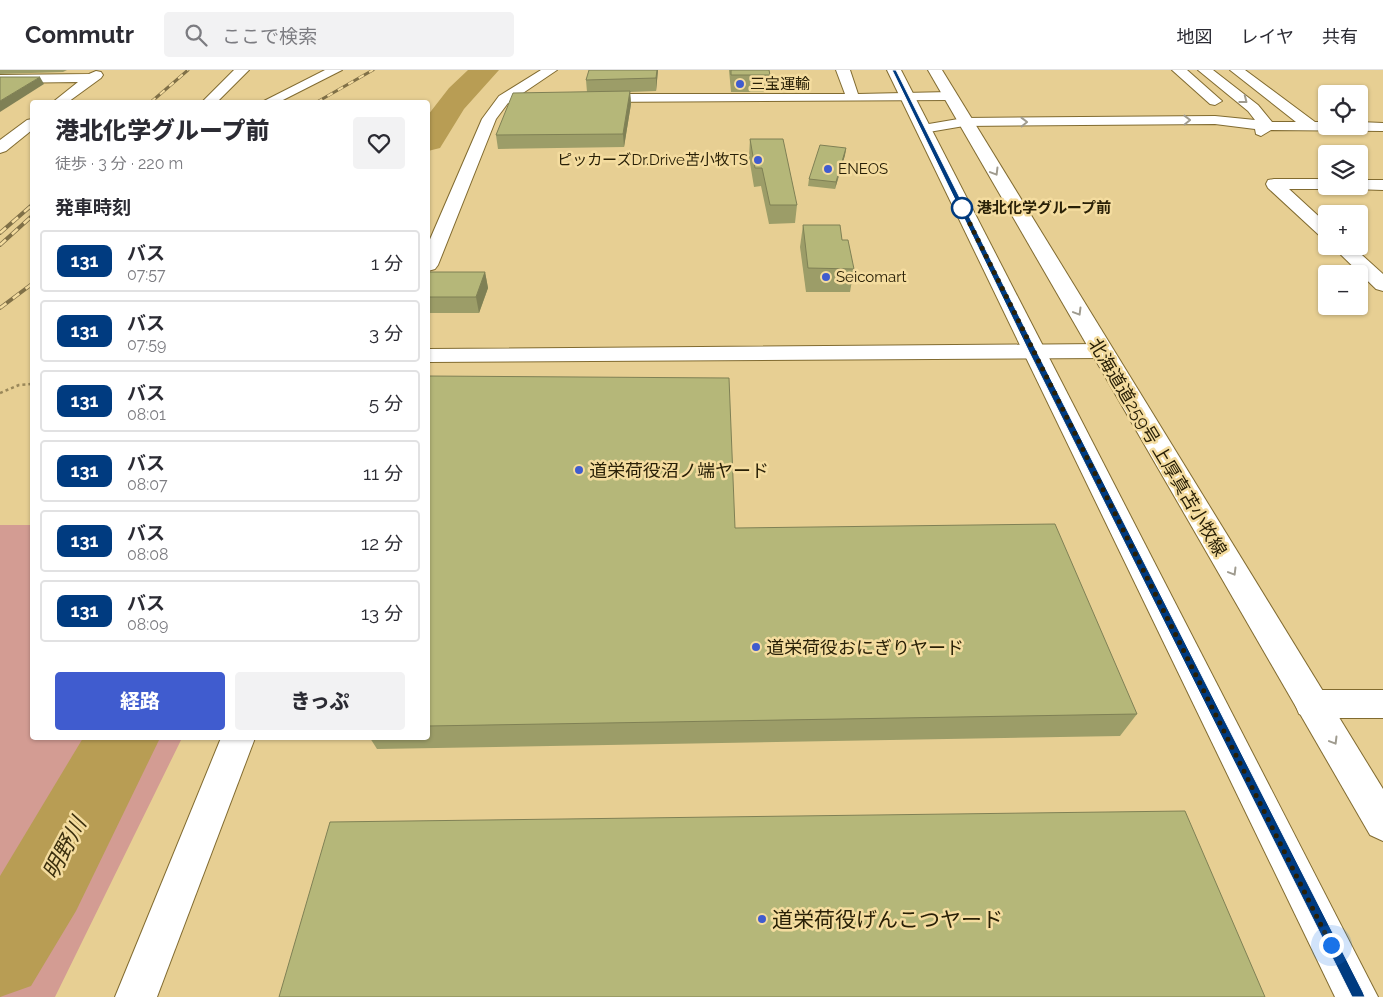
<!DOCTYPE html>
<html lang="ja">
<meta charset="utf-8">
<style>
body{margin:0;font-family:Raleway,"Noto Sans JP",sans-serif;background:#f2f2f3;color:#2b2b33;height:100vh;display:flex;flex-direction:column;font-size:19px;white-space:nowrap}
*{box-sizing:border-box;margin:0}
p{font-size:16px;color:#7c7c81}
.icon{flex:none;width:28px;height:28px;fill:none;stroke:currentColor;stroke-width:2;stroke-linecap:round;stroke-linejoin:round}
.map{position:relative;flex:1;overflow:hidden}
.drawer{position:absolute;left:30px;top:30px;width:400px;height:640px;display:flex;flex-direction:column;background:#fff;border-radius:5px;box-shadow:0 1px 4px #0004}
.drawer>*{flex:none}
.badge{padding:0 10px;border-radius:8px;font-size:18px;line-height:32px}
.tools{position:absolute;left:1318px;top:15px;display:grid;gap:10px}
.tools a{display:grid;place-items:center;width:50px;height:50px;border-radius:5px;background:#fff;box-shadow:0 1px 4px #0004;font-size:25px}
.you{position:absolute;width:25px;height:25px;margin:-12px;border:4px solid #fff;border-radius:50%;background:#1a73e8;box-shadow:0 0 0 8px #1a73e833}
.map>.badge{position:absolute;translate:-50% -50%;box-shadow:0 0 0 2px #fff}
h2{padding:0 25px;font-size:19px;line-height:45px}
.round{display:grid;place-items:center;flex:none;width:52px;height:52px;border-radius:5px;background:#f2f2f3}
.head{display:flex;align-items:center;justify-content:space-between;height:85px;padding:0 25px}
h1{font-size:24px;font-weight:800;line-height:38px}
.primary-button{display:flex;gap:10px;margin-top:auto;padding:10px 25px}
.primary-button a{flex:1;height:58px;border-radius:5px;background:#405ccf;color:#fff;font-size:20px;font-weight:800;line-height:58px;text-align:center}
.primary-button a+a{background:#f2f2f3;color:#2b2b33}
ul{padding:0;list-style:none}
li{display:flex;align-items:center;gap:15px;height:62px;margin:0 10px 8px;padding:0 15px;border:2px solid #e1e1e2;border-radius:5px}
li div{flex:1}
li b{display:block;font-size:19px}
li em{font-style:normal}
li .badge{min-width:55px;font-weight:700;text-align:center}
header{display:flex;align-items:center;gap:30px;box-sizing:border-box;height:70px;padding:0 25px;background:#fff;border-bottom:1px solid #e1e1e2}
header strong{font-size:24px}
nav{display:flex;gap:28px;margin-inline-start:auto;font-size:18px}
.search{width:350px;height:45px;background:#f2f2f3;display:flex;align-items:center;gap:12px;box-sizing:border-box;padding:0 18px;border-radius:5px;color:#7c7c81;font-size:19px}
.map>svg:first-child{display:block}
.green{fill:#d39c93}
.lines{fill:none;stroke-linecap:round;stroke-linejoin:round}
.river{fill:#b89d54;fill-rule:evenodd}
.minor-casing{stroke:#816b30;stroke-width:2}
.major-casing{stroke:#816b30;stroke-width:2}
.path{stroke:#9a885a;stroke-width:2.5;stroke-dasharray:3 3;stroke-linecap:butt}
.minor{fill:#fff;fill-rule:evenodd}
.major{fill:#fff;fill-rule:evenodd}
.rail-far1-casing{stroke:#807047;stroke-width:3}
.rail-casing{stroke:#807047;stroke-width:4}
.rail-far1{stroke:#f4dc9f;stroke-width:2;stroke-dasharray:6;stroke-linecap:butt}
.rail{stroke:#f4dc9f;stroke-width:2.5;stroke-dasharray:8;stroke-linecap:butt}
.wall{fill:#9c9d68}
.shaded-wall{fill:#7f8055}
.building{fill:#b5b779;stroke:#7f8055}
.oneway{stroke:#9f9b8f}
.line{fill:#003b80;stroke:#fff}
.walk{stroke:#292007;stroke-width:5;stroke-dasharray:0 9}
.poi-dot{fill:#405ccf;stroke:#f4dc9f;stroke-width:2}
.stop-dot{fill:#fff;stroke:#003b80;stroke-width:2.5}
.labels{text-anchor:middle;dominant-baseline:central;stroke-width:5;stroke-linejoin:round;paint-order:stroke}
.far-poi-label{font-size:15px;fill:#292007;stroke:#f4dc9f;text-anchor:start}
.far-stop-label{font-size:15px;font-weight:bold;fill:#292007;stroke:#f4dc9f;text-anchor:start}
.street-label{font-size:18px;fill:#292007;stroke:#f4dc9f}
.poi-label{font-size:18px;fill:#292007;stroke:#f4dc9f;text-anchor:start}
.near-poi-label{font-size:21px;fill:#292007;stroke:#f4dc9f;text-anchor:start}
.near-water-label{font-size:22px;font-style:italic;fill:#3b2f0e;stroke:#f4dc9f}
</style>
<header>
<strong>Commutr</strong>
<div class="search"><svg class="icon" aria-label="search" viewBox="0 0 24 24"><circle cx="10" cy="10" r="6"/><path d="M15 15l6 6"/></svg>ここで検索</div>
<nav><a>地図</a><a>レイヤ</a><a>共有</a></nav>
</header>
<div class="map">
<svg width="1383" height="927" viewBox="0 0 1383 927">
<rect width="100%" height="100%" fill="#e7cf93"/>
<path class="green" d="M0,455H32V668H182L55,927H0Z"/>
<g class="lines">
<g class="river">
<path d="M468,0H499L464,39L440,78L428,81V45L449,18Z"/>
<path d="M83,668H160L76,841L31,916L0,927V806Z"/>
</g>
<defs>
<g id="minor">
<path d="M234,0H249L217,32H202Z"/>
<path d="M325,0H342L279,32H262Z"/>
<path d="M541,0H557L520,25H547L554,29L547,33H508L496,49L438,195L435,199L428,201V174L482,49L499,26Z"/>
<path d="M836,0H850L858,24L950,22L957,26L950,30L593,32L586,28L593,24H845Z"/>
<path d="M1172,0H1187L1222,31L1215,35L1210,34Z"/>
<path d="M1198,0H1213L1258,35L1272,52H1296L1230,0H1245L1315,52H1326V56H1359V52L1383,53V61L1271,60L1261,66L1256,64L1255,59L1215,54L964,56L923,63L916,59L923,55L964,48L1215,46L1255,50L1248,41Z"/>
<path d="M96,1L101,2L103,5L101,8L68,32H53L78,12L0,13V5L89,4Z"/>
<path d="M32,49V60L6,81L0,83V70L27,50Z"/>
<path d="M1274,109H1326V116H1333L1326,119H1289L1326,153V167L1320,166L1268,118L1266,114L1268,110Z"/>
<path d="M1359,110H1383V120L1353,119L1352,116H1359Z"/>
<path d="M1332,176H1352L1383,204V221L1376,219Z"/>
<path d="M1101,274L1109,276L1112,281L1109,286L1101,288L428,292V279Z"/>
<path d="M1311,620H1383V648H1311L1299,644L1295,634L1299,624Z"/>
<path d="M221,668H255L157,927H115Z"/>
</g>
<g id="major">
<path d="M887,0H901L1378,927H1335Z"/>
<path d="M928,0H942L1383,719V771L1370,765Z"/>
</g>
</defs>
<use href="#minor" class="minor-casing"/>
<use href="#major" class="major-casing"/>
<path class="path" d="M0,323L19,315L32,314"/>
<use href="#minor" class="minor"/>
<use href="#major" class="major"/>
<defs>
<g id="rail-far1">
<path d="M151,32L188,0"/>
<path d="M317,32L373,0"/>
</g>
<g id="rail">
<path d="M0,163L32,135"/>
<path d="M0,175L32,146"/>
<path d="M0,238L32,214"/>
</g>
</defs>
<use href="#rail-far1" class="rail-far1-casing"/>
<use href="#rail" class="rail-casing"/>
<use href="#rail-far1" class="rail-far1"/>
<use href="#rail" class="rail"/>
</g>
<g class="wall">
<path d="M0,0H67L63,2L0,4Z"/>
<path d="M658,0L656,21L630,22L631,34L624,77L498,79L496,65L587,22L586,10Z"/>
<path d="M729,0H769L770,5L769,22H731Z"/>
<path d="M750,69L797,135L795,153L769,154L761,116L754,117L749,87Z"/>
<path d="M846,78L845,85L835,119L808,116L809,109Z"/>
<path d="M803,155L842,170L854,199L850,222H806L800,177Z"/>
<path d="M428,202H485L488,218L479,243H428Z"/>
<path d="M428,306L735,458L1137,644L1120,666L377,679L370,668H428Z"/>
</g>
<g class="shaded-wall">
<path d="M657,0H658L656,21V8Z"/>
<path d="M40,7L44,14L0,42V31Z"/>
<path d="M630,21L631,34L624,77L623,64Z"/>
<path d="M846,78L845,85L835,119L836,112Z"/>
<path d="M485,202L488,218L479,243L476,227Z"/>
</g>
<g class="building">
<path d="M589,0H657L656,8L586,10Z"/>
<path d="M731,0H769L770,5H731Z"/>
<path d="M0,7H40L0,31Z"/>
<path d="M630,21L623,64L496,65L513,23Z"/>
<path d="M750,69H783L797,135H770L762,98H755Z"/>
<path d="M820,75L846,78L836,112L809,109Z"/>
<path d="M803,155H840L842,170H848L854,199L808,198Z"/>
<path d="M428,202H485L476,227H428Z"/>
<path d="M428,306L729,308L735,458L1055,454L1137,644L428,656Z"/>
<path d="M1185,741L1265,927H279L330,752Z"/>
</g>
<defs><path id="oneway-chevron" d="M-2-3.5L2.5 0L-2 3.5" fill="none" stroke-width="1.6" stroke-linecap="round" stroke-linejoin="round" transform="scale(1.25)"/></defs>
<g class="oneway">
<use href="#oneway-chevron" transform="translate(1244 30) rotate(38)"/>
<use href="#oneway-chevron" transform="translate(1187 50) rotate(-1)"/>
<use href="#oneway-chevron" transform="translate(1024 52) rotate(-1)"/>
<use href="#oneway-chevron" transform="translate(995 102) rotate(59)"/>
<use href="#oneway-chevron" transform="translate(1078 242) rotate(59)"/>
<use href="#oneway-chevron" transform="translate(1233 502) rotate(59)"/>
<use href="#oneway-chevron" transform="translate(1334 671) rotate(59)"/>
</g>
<path class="line" d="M892,0H896L1037,282L1363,922L1365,927H1352L1029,282Z"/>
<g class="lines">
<path class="walk" d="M962,138L1331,875"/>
</g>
<g class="poi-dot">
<circle cx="740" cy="14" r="5"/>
<circle cx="758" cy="90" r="5"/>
<circle cx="828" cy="99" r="5"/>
<circle cx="826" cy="207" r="5"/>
<circle cx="579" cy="400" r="5"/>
<circle cx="756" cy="577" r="5"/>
<circle cx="762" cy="849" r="5"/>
</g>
<circle class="stop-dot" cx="962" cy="138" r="10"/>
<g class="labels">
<g class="far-poi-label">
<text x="750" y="14">三宝運輸</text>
<text x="748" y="90" text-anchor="end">ピッカーズDr.Drive苫小牧TS</text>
<text x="838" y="99">ENEOS</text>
<text x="836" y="207">Seicomart</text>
</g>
<g class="far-stop-label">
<text x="977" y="138">港北化学グループ前</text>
</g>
<g class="street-label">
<text transform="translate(1158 377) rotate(59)">北海道道259号 上厚真苫小牧線</text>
</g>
<g class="poi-label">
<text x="589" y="400">道栄荷役沼ノ端ヤード</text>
<text x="766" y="577">道栄荷役おにぎりヤード</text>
</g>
<g class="near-poi-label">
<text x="772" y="849">道栄荷役げんこつヤード</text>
</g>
<g class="near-water-label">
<text transform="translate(64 778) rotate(-62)">明野川</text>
</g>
</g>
</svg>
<div class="tools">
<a><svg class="icon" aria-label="locate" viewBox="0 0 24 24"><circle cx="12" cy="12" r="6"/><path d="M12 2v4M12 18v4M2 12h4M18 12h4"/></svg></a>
<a><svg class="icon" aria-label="layers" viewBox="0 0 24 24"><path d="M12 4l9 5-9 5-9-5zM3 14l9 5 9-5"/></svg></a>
<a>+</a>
<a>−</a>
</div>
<div class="you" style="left:1331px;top:875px"></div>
<section class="drawer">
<div class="head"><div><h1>港北化学グループ前</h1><p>徒歩 · 3 分 · 220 m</p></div><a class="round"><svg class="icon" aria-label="heart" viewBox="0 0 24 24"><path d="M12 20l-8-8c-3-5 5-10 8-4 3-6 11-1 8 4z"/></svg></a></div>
<h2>発車時刻</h2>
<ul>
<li><span class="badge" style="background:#003b80;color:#fff">131</span><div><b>バス</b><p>07:57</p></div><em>1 分</em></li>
<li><span class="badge" style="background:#003b80;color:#fff">131</span><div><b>バス</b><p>07:59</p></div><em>3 分</em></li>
<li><span class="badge" style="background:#003b80;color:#fff">131</span><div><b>バス</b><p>08:01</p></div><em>5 分</em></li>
<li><span class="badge" style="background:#003b80;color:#fff">131</span><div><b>バス</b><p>08:07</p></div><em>11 分</em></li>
<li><span class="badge" style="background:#003b80;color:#fff">131</span><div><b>バス</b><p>08:08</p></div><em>12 分</em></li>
<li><span class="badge" style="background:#003b80;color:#fff">131</span><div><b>バス</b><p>08:09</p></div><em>13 分</em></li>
</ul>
<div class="primary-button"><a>経路</a><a>きっぷ</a></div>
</section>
</div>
